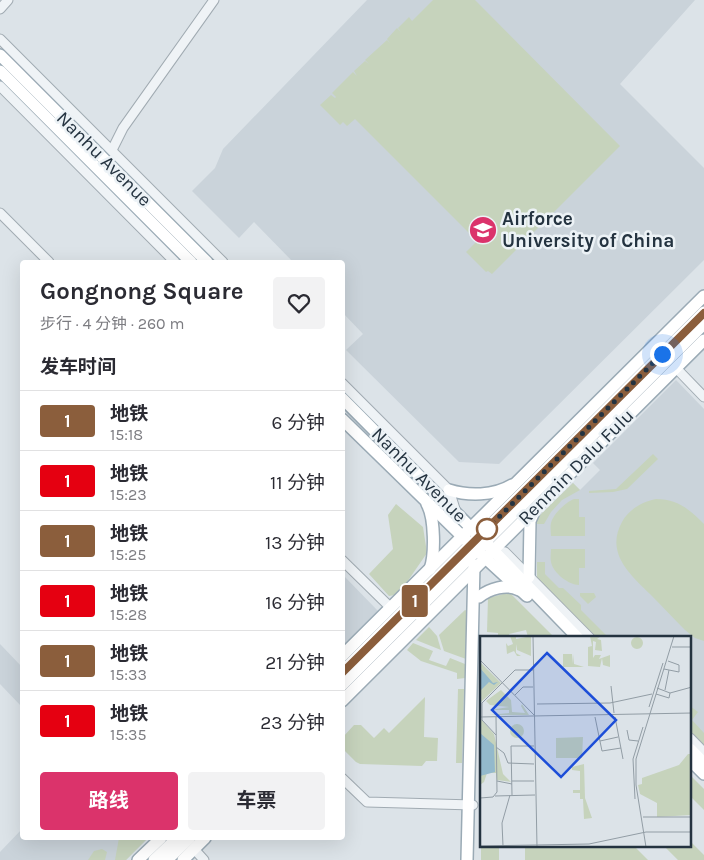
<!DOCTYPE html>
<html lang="zh">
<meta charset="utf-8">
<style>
body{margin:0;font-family:Karla,"Noto Sans SC",sans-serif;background:#f2f2f3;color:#2b2b33;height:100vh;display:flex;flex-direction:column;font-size:19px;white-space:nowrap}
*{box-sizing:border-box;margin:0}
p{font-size:16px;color:#7c7c81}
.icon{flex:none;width:28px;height:28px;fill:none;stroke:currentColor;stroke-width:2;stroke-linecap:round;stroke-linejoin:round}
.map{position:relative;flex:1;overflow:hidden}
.sheet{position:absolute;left:20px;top:260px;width:325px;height:580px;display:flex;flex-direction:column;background:#fff;border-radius:5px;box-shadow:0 5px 20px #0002}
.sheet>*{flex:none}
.badge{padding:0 10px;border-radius:4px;font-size:18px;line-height:32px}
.you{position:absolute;width:25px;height:25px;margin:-12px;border:4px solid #fff;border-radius:50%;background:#1a73e8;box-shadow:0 0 0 8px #1a73e833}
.map>.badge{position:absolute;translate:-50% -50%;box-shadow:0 0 0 2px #fff}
h2{padding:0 20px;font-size:19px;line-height:45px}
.round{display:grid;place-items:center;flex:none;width:52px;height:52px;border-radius:5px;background:#f2f2f3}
.summary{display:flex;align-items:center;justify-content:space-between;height:85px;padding:0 20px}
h1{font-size:24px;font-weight:700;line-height:38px}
.button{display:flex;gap:10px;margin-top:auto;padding:10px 20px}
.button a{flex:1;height:58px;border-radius:5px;background:#db336b;color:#fff;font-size:20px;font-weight:700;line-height:58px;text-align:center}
.button a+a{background:#f2f2f3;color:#2b2b33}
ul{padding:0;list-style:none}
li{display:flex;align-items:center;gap:15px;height:60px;padding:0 20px;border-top:1px solid #e1e1e2}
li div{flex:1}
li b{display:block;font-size:19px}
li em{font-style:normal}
li .badge{min-width:55px;font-weight:700;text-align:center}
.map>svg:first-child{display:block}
.built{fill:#cad3da}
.green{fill:#c6d3bc}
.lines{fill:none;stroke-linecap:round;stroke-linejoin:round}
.minor-casing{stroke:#a1abb2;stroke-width:11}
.major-casing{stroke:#9aaab5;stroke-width:14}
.minor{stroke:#eff3f6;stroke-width:9}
.major{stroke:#fff;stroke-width:11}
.line-casing{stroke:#fff;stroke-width:11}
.line{stroke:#8b5e3c;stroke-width:8}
.walk{stroke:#243340;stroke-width:5;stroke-dasharray:0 9}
.stop-dot{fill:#fff;stroke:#8b5e3c;stroke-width:2.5}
.labels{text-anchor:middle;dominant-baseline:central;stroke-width:5;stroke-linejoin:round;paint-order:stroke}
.street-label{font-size:19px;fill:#243340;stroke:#ecf2f6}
.poi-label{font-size:19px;font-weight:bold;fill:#243340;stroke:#ecf2f6;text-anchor:start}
.inset-road{fill:none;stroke:#929da5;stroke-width:1}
.view{fill:#1d4ed8;fill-opacity:0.15;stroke:#1d4ed8;stroke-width:2.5}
.inset-edge{fill:none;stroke:#243340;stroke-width:2.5}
</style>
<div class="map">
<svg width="704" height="860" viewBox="0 0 704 860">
<rect width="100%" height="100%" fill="#dce3e8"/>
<g class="built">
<path d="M367,0H695L620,84L704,168V260L499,464L459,462L346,350L363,334L343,313L342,262H293L254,222L239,238L192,191L215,168L223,149Z"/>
<path d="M676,380L704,409V745L690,731V638L596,637L537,578V518L573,483L580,490L600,470L593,463Z"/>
<path d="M343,575L378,611L343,646Z"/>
<path d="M0,644L22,667V707L0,684Z"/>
<path d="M22,829V838H148L126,860H0V852Z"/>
</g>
<g class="green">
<path d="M433,0H475L620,146L492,274L488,271L486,272L466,252L477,241L355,119L347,126L343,122L340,125L320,105L331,95L335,98L336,97L332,93L353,72L357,76L354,71L365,61L369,64L365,60L387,40L390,43L387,39L397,28L401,32L398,28L409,17L412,21Z"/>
<path d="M653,454L658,459L627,489L613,492L589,493V491L616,489Z"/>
<path d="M573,483L580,490L562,500L551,512L544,524H537V518Z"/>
<path d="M574,499H579V517H585V536H551C551,532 550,527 551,523C553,514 566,502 574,499Z"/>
<path d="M656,499C678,499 690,510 704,524V641L695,638L685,630C673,618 662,606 650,594C630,574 605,553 622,522C629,509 642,502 656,499Z"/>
<path d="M396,504L423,527L427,553L405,585L395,595L389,596L369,574L393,549L388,515Z"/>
<path d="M551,549H585V568H579V585C569,585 553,573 551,562C550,558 551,553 551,549Z"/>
<path d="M537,562H545V574L559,588H563L581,605V610L608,637H596L537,578Z"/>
<path d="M507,593H510L554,637H528L526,630L509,634L510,638L498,637V633L487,632L488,598Z"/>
<path d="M580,593H594L596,597L588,604L580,596Z"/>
<path d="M465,610L467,611L466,659L444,651L439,635Z"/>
<path d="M429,627L437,636L441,650L416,640Z"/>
<path d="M413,643L433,651L429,660L446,666L450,658L465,664V678L457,679V673L421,661L407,650Z"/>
<path d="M458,689H464L462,763H456Z"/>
<path d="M425,697L424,737L438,738L437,761H426L422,766L360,764L356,762L343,749V737L354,725H361L374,738L384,728L389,733Z"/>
<path d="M690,706L698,712L692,720L704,733V745L690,731Z"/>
<path d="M690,775L704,789V810L690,796Z"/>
<path d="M481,834L482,846H499V860H481Z"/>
<path d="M119,838H148L126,860H115Z"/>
<path d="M690,841L704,855V860H678L664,846H690Z"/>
<path d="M525,846H634L648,860H525Z"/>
<path d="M102,849L107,852L105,860H88L94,851Z"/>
</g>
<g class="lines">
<defs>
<g id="minor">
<path d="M0,9L8,0"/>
<path d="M0,39L223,262"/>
<path d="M0,86L175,262"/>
<path d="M112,150L123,128L214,0"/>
<path d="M0,213L49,262"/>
<path d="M676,368L704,397"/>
<path d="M342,383L449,490L456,512"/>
<path d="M493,550L505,552L590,638"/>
<path d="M342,560L391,608"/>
<path d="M690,738L704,752"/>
<path d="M342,778L367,802L473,805"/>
<path d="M194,849L204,860"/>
</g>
<g id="major">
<path d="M0,55L207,262"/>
<path d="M0,71L191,262"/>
<path d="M342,398L477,534"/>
<path d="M342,419L468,542"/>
<path d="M449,490C468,496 494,496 512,485"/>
<path d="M427,504C435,518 435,555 430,569"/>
<path d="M488,545L578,638"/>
<path d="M481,554L527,596"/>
<path d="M529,577L530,521L534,512"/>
<path d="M479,597C489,589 507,583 519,590"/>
<path d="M342,656L704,296"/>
<path d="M342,672L704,312"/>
<path d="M342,685L704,324"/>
<path d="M342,701L704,340"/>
<path d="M690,749L704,763"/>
<path d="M690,760L704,774"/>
<path d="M138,860L161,838"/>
<path d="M154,860L177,838"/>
<path d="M167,860L190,838"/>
<path d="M183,860L205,838"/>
<path d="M467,860L474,565"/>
</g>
</defs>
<use href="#minor" class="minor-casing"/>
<use href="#major" class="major-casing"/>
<use href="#minor" class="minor"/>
<use href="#major" class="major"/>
</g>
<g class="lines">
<defs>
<path id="line" d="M342,673L704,313"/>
</defs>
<use href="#line" class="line-casing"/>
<use href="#line" class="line"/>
<path class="walk" d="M487,529L662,354"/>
</g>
<defs>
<symbol id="university-disc" viewBox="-11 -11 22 22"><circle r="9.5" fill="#db336b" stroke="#ecf2f6"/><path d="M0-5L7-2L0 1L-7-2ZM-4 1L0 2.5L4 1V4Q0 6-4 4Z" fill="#fff"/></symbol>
</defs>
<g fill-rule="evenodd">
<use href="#university-disc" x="467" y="214" width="32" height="32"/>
</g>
<circle class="stop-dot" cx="487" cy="529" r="10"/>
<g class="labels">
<g class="street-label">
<text transform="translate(104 159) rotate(45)">Nanhu Avenue</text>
<text transform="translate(576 467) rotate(-45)">Renmin Dalu Fulu</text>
<text transform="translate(419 475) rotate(45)">Nanhu Avenue</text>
</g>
<g class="poi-label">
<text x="502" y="219">Airforce<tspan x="502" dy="22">University of China</tspan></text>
</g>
</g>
<g transform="translate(480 636)">
<rect width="211" height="211" fill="#dce3e8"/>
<path d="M30,0H44L36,1V3L51,0V20L37,14L36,8V17L41,20H37L34,15L27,18L26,7L28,10L33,8ZM110,0H121L117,3L121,4L122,15L115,14L116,6L113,5V22L115,19H121L119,23L130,19V31L123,29L122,22L120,31L108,30V11L112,10ZM151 7a6 6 0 1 1 12 0a6 6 0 1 1-12 0ZM83,18H92L93,28L94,18V28L104,31H83ZM0,26L21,47L1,66V83L14,98L23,138L31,146L17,144L16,137H7L4,146L0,149ZM21,54L31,64L32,76L45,77L41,70L42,68L49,79H9L29,77V74H10L29,71L10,69L6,65ZM30 95a7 7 0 1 1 14 0a7 7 0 1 1-14 0ZM103,101L102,122H76V102ZM208,118H211V179L177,181V167L160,158L158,149L162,148V142L199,129ZM104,128L105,162L112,182L104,183L103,163H100V157H93V154H100V135L92,134V131Z" fill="#c6d3bc"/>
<path d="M0,32L13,47L18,46L14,49L9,46L0,55ZM0,97L14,109L15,136L0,140Z" fill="#93b9cc"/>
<path class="inset-road" d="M53,0L57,211M192,11H212M0,24L55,80M184,33L199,36V29L188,25M131,50L134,77M177,52L190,57L212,51M185,54L189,34M176,58L189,62L190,57M35,59L43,51H53M57,68L130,67L172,58M169,71L183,27M0,81L212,77M115,81L122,115L141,112M135,81L143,123M147,94L149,104L158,105M16,99L2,84V67L35,34H53M120,105L138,101M16,111L24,117L28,127L54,128M17,145L32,148M32,145H54M32,159L31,110H54M15,160L55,159M0,162L13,161L17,156L16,81M155,163L153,123L163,91M163,181H212M0,210L109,208L166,196H212M23,210L22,187L30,159M166,211L156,149V123L194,0"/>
<path class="view" d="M67,17L136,84L81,141L12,74Z"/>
<rect width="211" height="211" class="inset-edge"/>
</g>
</svg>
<div class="you" style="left:662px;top:354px"></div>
<b class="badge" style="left:415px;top:601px;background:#8b5e3c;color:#fff">1</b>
<section class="sheet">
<div class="summary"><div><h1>Gongnong Square</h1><p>步行 · 4 分钟 · 260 m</p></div><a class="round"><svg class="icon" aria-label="heart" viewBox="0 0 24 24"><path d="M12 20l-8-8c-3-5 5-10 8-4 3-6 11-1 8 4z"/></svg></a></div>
<h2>发车时间</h2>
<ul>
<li><span class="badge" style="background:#8b5e3c;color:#fff">1</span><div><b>地铁</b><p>15:18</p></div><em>6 分钟</em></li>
<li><span class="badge" style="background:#e50011;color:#fff">1</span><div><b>地铁</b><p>15:23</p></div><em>11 分钟</em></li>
<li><span class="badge" style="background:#8b5e3c;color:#fff">1</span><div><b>地铁</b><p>15:25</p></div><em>13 分钟</em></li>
<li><span class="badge" style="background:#e50011;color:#fff">1</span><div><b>地铁</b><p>15:28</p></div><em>16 分钟</em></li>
<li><span class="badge" style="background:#8b5e3c;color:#fff">1</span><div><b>地铁</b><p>15:33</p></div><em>21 分钟</em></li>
<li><span class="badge" style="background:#e50011;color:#fff">1</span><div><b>地铁</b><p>15:35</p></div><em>23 分钟</em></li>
</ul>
<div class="button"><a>路线</a><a>车票</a></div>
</section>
</div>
